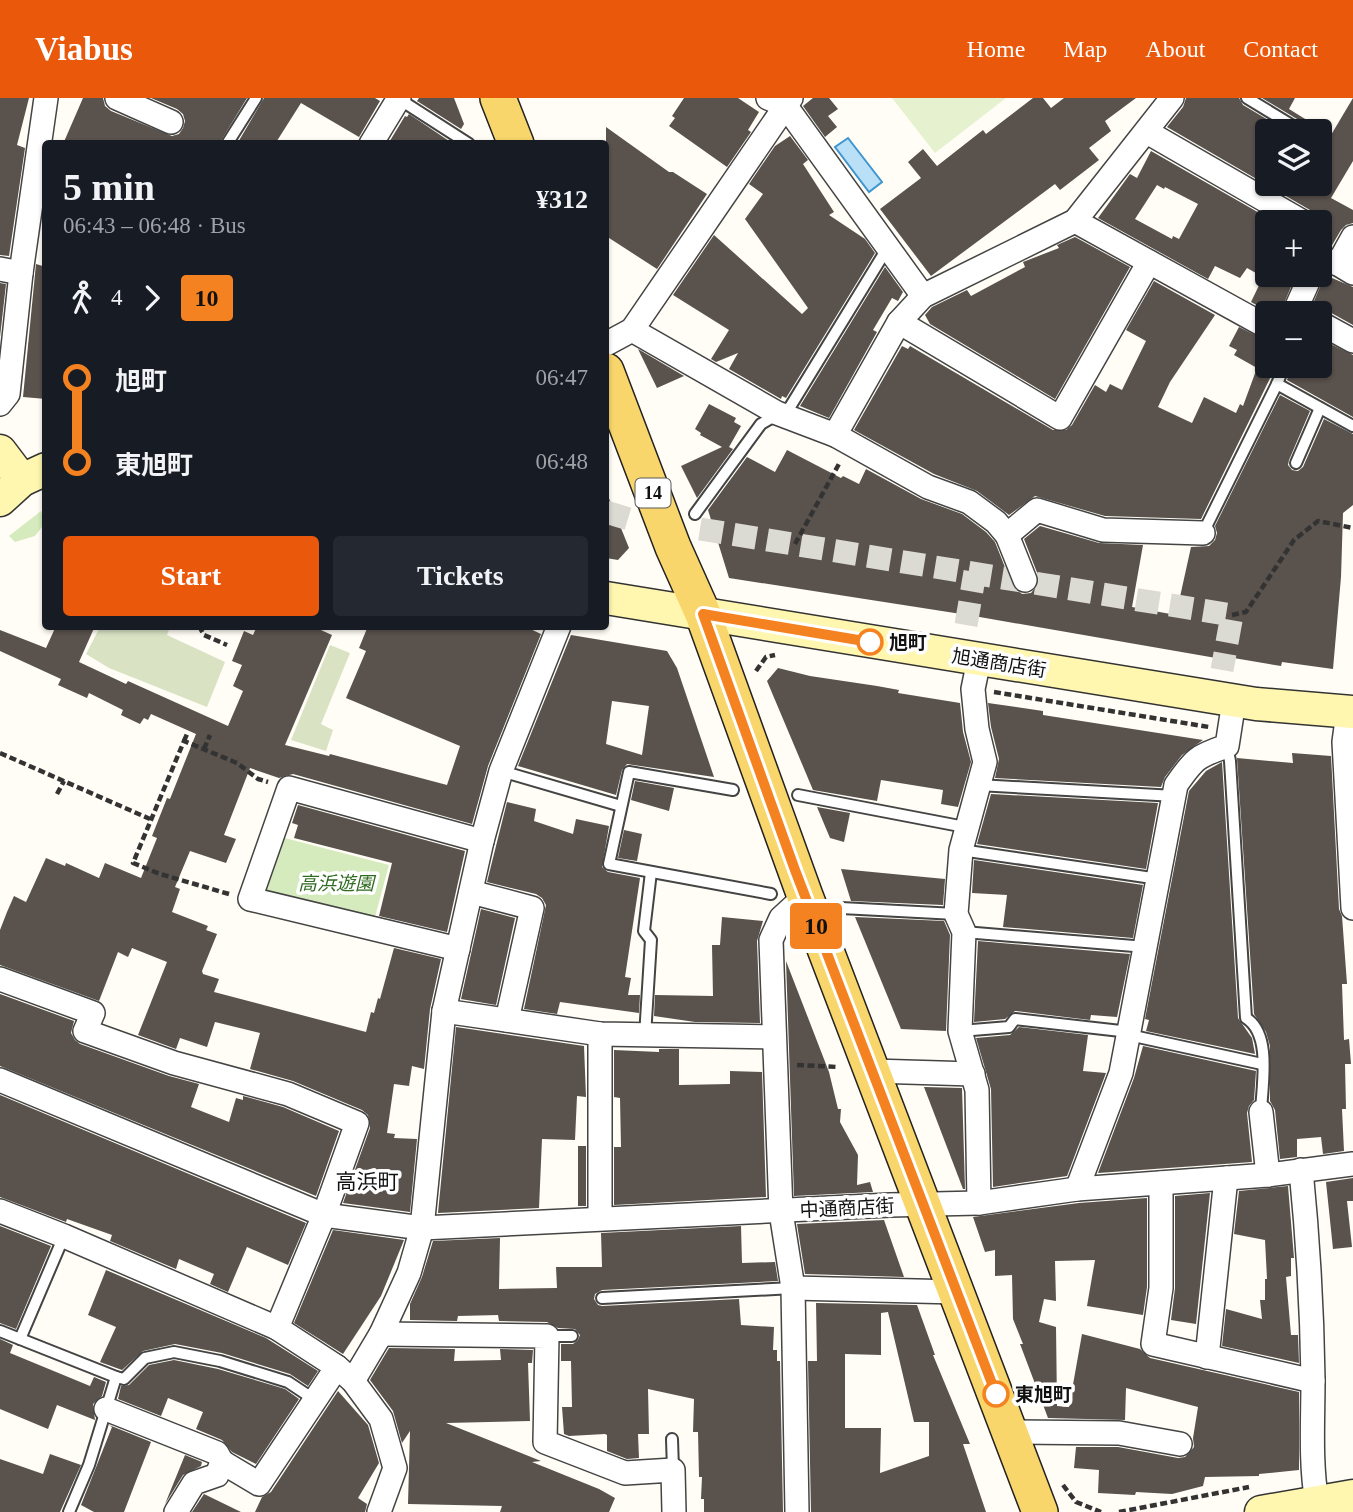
<!DOCTYPE html>
<meta charset="utf-8">
<style>
body{margin:0;font-family:"Times New Roman","Noto Sans JP",serif;background:#242831;color:#f1f3f6;height:100vh;display:flex;flex-direction:column;font-size:26px;white-space:nowrap}
*{box-sizing:border-box;margin:0}
p{font-size:23px;color:#9ea1a6}
.icon{flex:none;width:38px;height:38px;fill:none;stroke:currentColor;stroke-width:2;stroke-linecap:round;stroke-linejoin:round}
.map{position:relative;flex:1;overflow:hidden}
.details{position:absolute;left:42px;top:42px;width:567px;height:490px;display:flex;flex-direction:column;background:#171b24;border-radius:7px;box-shadow:0 2px 5px #0004}
.details>*{flex:none}
.badge{padding:0 14px;border-radius:5px;font-size:24px;line-height:46px}
.fabs{position:absolute;left:1255px;top:21px;display:grid;gap:14px}
.fabs a{display:grid;place-items:center;width:77px;height:77px;border-radius:7px;background:#171b24;box-shadow:0 2px 5px #0004;font-size:35px}
.map>.badge{position:absolute;translate:-50% -50%;box-shadow:0 0 0 4px #fff}
.legs{display:flex;align-items:center;gap:10px;height:77px;padding:0 21px;font-size:23px}
.legs p{margin-inline-start:auto}
.overview{display:flex;align-items:center;justify-content:space-between;height:119px;padding:0 21px}
h1{font-size:38px;font-weight:800;line-height:52px}
.action{display:flex;gap:14px;margin-top:auto;padding:14px 21px}
.action a{flex:1;height:80px;border-radius:7px;background:#ea580c;color:#fff;font-size:28px;font-weight:800;line-height:80px;text-align:center}
.action a+a{background:#242831;color:#f1f3f6}
ul{padding:0 21px;list-style:none}
li{display:flex;align-items:center;gap:24px;height:84px;font-size:26px}
li i{display:grid;place-items:center;width:10px;height:100%;margin:0 9px;background:currentColor}
li i::after{content:'';width:18px;height:18px;margin:-9px;border:5px solid;border-radius:50%;background:#171b24}
li p{margin-inline-start:auto}
li:first-child i{background:linear-gradient(#0000 50%,currentColor 0)}
li:last-child i{background:linear-gradient(currentColor 50%,#0000 0)}
header{display:flex;align-items:center;gap:42px;box-sizing:border-box;height:98px;padding:0 35px;background:#ea580c;color:#fff}
header strong{font-size:33px}
nav{display:flex;gap:38px;margin-inline-start:auto;font-size:24px}
.map>svg:first-child{display:block}
.green{fill:#d5ebbd}
.cemetery{fill:#d9e3c4}
.pitch{fill:#e6f2cf}
.water{fill:#b9e0f7;stroke:#3f96cf;stroke-width:2}
.building{fill:#5a524d;fill-rule:evenodd}
.lines{fill:none;stroke-linecap:round;stroke-linejoin:round}
.street-tunnel{stroke:#dbdad3;stroke-width:23;stroke-dasharray:23 11;stroke-linecap:butt}
.lane-casing{stroke:#444;stroke-width:14}
.street-casing{stroke:#444;stroke-width:26}
.secondary-casing{stroke:#333;stroke-width:35}
.primary-casing{stroke:#222;stroke-width:38}
.path{stroke:#333;stroke-width:4.5;stroke-dasharray:7 3.5;stroke-linecap:butt}
.lane{stroke:#fff;stroke-width:10}
.street{stroke:#fff;stroke-width:23}
.secondary{stroke:#fff6b0;stroke-width:32}
.primary{stroke:#f9d66b;stroke-width:35}
.line-1-casing{stroke:#fff;stroke-width:16}
.line-1{stroke:#f58220;stroke-width:10}
.stop-1-dot{fill:#fff;stroke:#f58220;stroke-width:3.5}
.labels{text-anchor:middle;dominant-baseline:central;stroke-width:7;stroke-linejoin:round;paint-order:stroke}
.shield{fill:#fff;stroke:#585858;stroke-width:2}
.shield-label{font-size:18px;font-weight:bold;fill:#111}
.stop-label{font-size:19px;font-weight:bold;fill:#111;stroke:#fff;text-anchor:start}
.street-label{font-size:19px;fill:#111;stroke:#fff}
.park-label{font-size:19px;font-style:italic;fill:#2f6b1f;stroke:#fff}
.neighbourhood-label{font-size:21px;fill:#111;stroke:#fff}
</style>
<header>
<strong>Viabus</strong>
<nav><a>Home</a><a>Map</a><a>About</a><a>Contact</a></nav>
</header>
<div class="map">
<svg width="1353" height="1414" viewBox="0 0 1353 1414">
<rect width="100%" height="100%" fill="#fffdf5"/>
<g class="green">
<path d="M41,413L45,425L35,438L15,444L9,438Z"/>
<path d="M277,738L389,767L373,826L262,797Z"/>
</g>
<g class="cemetery">
<path d="M100,529H170L167,537L225,564L207,609L109,570L86,556Z"/>
<path d="M330,547L350,555L321,626L333,632L326,653L291,642Z"/>
</g>
<path class="pitch" d="M892,0H1006L935,55Z"/>
<path class="water" d="M848,40L882,84L869,94L835,49Z"/>
<g class="building">
<path d="M0,0H29L17,47L25,50L9,158L0,157Z"/>
<path d="M83,0H103L105,8L111,13L172,38L179,36L183,30L185,23L183,16L177,11L151,0H247L219,46H63Z"/>
<path d="M264,0H375L380,3L359,39L301,5L275,46H237Z"/>
<path d="M419,0H454L464,26L461,31L417,3Z"/>
<path d="M684,0H738L759,14L748,32L751,34L727,69L669,28L675,20L672,18Z"/>
<path d="M813,0H829L838,11L828,18L837,29L825,39L803,8Z"/>
<path d="M1033,0H1043L1051,10L1064,0H1136L1105,23L1111,33L1089,50L1099,62L1060,92L1055,86L931,178L880,111L921,80L908,64L923,51L937,68L983,32L986,36Z"/>
<path d="M1186,0H1239L1243,7L1287,33H1267V86H1320V33H1305L1302,24L1262,0H1295L1289,11L1331,37L1353,0V63L1331,100L1353,112V125L1346,127L1341,132L1331,149L1320,146V124H1317L1315,118L1310,112L1167,29L1183,9Z"/>
<path d="M409,16L452,45L388,46L405,18L407,19Z"/>
<path d="M606,29L669,74H673L707,96L657,171L606,138Z"/>
<path d="M790,38L808,62L803,66L834,114L829,117L865,141L875,155L786,300L782,298L781,301L729,271L738,255L716,264L711,261L729,232L673,197L714,137L802,216L808,210L745,121L763,96L749,86L775,48Z"/>
<path d="M1151,53L1275,124H1267V177H1296L1280,215H1271L1251,204L1263,179L1247,170L1240,180L1215,168L1208,181L1098,120L1130,76L1137,80ZM1157,87L1164,91L1165,89L1198,106L1179,141L1173,138L1172,141L1135,121Z"/>
<path d="M1075,139L1130,169L1055,301L930,226L925,217L932,209L967,192L971,198L1025,169L1023,164L1059,150L1057,147Z"/>
<path d="M36,166L46,169V301L23,299Z"/>
<path d="M885,169L903,194L898,203L892,200L873,232L877,234L829,320L800,308Z"/>
<path d="M1325,177L1353,189V227L1326,212L1319,211L1309,215Z"/>
<path d="M1154,183L1215,217L1170,284L1158,309L1192,325L1204,299L1236,315L1240,306L1243,308L1257,270L1234,257L1237,252L1229,248L1239,229L1267,243V268H1276L1201,421L1105,418L1035,398L1009,417L977,393L934,376L854,332L902,248L908,251L910,248L1053,332H1066L1072,327L1095,287L1106,294L1110,286L1122,292L1146,243L1126,232Z"/>
<path d="M0,185L6,186L0,239Z"/>
<path d="M1320,241L1353,257V319L1287,282L1292,268H1320Z"/>
<path d="M638,251L684,278L657,290Z"/>
<path d="M1280,297L1310,313L1289,362L1288,367L1292,372L1298,373L1303,369L1324,321L1353,336V407L1343,415L1341,479L1333,571L1282,564L1281,568L1216,557V560L974,518L729,480L708,412L747,359L775,374L787,352L841,380L843,378L859,386L866,371L921,401L962,416L986,434L995,444L1012,487L1022,496L1031,495L1039,485L1038,477L1024,441L1040,428L1099,445L1143,447L1132,509L1176,517L1191,449L1209,448L1215,442L1217,435L1215,428Z"/>
<path d="M709,306L736,320L734,324L741,328L729,349L733,351L697,400L681,368L722,349L700,337L701,335L695,331Z"/>
<path d="M606,393L629,450L618,462L606,460Z"/>
<path d="M56,528H95L79,564L126,586L128,583L228,628L243,593L233,588L242,567L232,563L244,533L253,537L257,528H312L332,537L285,647L329,658L330,656L447,687L460,648L346,600L366,553L359,550L368,528H524L541,536L488,668L472,726L293,676L279,680L250,670L224,737L236,741L226,765L190,753L175,789L180,791L172,814L208,828L206,832L217,836L202,873L203,876L219,881L214,894L366,934L371,914L374,915L378,900L380,901L394,850L441,861L430,911L424,971L412,968L409,988L394,986L387,1035L395,1036L394,1040L417,1041L410,1114L343,1105L370,1030L368,1017L362,1012L293,983L250,971L260,935L215,924L207,949L180,940L176,951L138,937L167,864L132,850L128,859L118,854L99,903L0,867V832L7,814L14,798L26,804L46,760L65,768L66,765L99,780L105,765L141,780L157,740L152,738L167,700L170,701L196,636L151,616L148,622L144,620L140,626L121,617L123,612L89,595L87,600L58,587L61,581L0,553V532L46,550Z"/>
<path d="M571,537L667,553L677,570L714,679L627,666L622,672L616,697L518,668ZM612,603L649,608L642,657L606,646Z"/>
<path d="M778,570L810,578L877,588L899,592L898,595L960,605L963,634L971,664L958,709L941,706L943,692L881,682L877,703L813,692L767,583Z"/>
<path d="M988,605L1043,613V617L1203,642L1182,657L1165,679L1161,689L995,680L999,661L991,629Z"/>
<path d="M1292,655L1331,658L1339,811L1342,818L1347,886H1342L1344,942L1349,941L1351,966H1345L1346,1011H1342L1344,1053L1323,1056L1321,1039L1297,1041V1059L1280,1061L1275,1012L1270,1003V948L1266,934L1254,916L1237,660L1293,665Z"/>
<path d="M1222,664L1238,920L1252,940L1255,956L1146,933L1149,922L1145,921L1189,693L1206,673Z"/>
<path d="M635,683L674,690L669,713L631,702Z"/>
<path d="M991,696L1158,705L1146,771L977,746Z"/>
<path d="M507,704L536,711L534,723L573,736L576,721L609,728L602,769L608,774L640,780L625,879L631,880L628,897H640L639,915L560,904L557,916L524,911L546,807L542,800L536,796L487,784Z"/>
<path d="M298,707L465,753L447,834L379,818L392,765L294,740L298,727L292,725Z"/>
<path d="M817,709L850,715L844,744L830,740Z"/>
<path d="M624,732L642,736L637,763L618,760Z"/>
<path d="M974,762L1143,787L1133,840L1003,829L1007,797L972,795Z"/>
<path d="M841,771L945,781L943,807L851,803Z"/>
<path d="M481,811L515,820L496,907L461,901Z"/>
<path d="M722,819L763,823L757,843L760,925L695,924L654,918L655,897L713,898L712,847H720Z"/>
<path d="M855,819L944,823L950,837L946,933L901,931Z"/>
<path d="M978,843L1130,856L1117,919L1091,917L1090,922L1015,913L1005,921L974,924Z"/>
<path d="M786,863L829,974L838,1011H841L840,1024L858,1057L857,1087L870,1084L873,1094L794,1098Z"/>
<path d="M0,896L74,923L71,935L75,942L80,946L169,978L199,986L191,1009L229,1024L236,1000L243,1002V998L283,1009L339,1033L316,1098L0,968Z"/>
<path d="M456,929L584,948L586,999L577,998L575,1042L542,1041L539,1110L438,1115Z"/>
<path d="M1019,929L1088,937L1083,973L1106,975L1067,1078L993,1089L991,991L976,940L1010,937Z"/>
<path d="M1143,948L1256,973L1254,1002L1249,1008L1247,1015L1252,1064L1098,1075L1134,980Z"/>
<path d="M659,951H679V987L730,986V973L762,974L766,1099L614,1107V1049H621L620,1000L614,999V952L659,954Z"/>
<path d="M924,989L962,990L965,1091H963Z"/>
<path d="M0,997L306,1125L288,1167L247,1149L228,1194L210,1186L214,1176L179,1161L176,1171L110,1143L112,1137L67,1121L66,1124L0,1099Z"/>
<rect x="578" y="1048" width="8" height="60"/>
<path d="M1353,1080V1103H1347L1352,1149L1333,1151L1326,1084Z"/>
<path d="M1288,1088L1294,1160H1291V1178L1286,1179L1291,1237H1298L1299,1265L1222,1248L1226,1211L1262,1221L1260,1202H1265V1181H1267L1265,1142L1234,1136L1239,1093Z"/>
<path d="M1210,1095L1196,1226L1171,1222L1175,1190V1098Z"/>
<path d="M1147,1100V1189L1143,1217L1087,1208L1095,1162L1055,1163L1056,1203L1044,1201L1039,1224L1056,1229L1057,1308L1069,1309L1082,1236L1140,1251L1150,1260L1299,1294V1372L1259,1376V1378L1205,1379L1203,1388L1172,1396L1136,1394L1135,1397L1098,1395L1099,1372L1074,1370L1076,1349H1118L1178,1360L1185,1359L1194,1349L1193,1340L1198,1309L1126,1290L1125,1322L1048,1320L1020,1246H1023L1013,1221L1012,1177L995,1178V1152L985,1154L973,1119L1079,1105Z"/>
<path d="M884,1122L904,1179L805,1176L797,1126Z"/>
<path d="M0,1128L51,1148L16,1231L0,1225Z"/>
<path d="M741,1128L742,1165L775,1164L778,1183L602,1192L595,1196L594,1201L598,1207L602,1208L739,1201L741,1227L774,1229L773,1252H777V1263H780L783,1414H704V1401H701L702,1379H699L698,1334H693L694,1301L648,1291L649,1336H638L639,1360L627,1361L607,1353V1337L605,1336L569,1338L564,1336L562,1309H572L571,1263H561V1246H573L578,1242L580,1237L575,1231L558,1230L547,1224L499,1223L498,1217L458,1218L457,1223L410,1222V1206L422,1179L433,1143L500,1140L499,1191L557,1190L556,1169H602L601,1135Z"/>
<path d="M333,1132L404,1142L381,1198L343,1256L294,1225Z"/>
<path d="M106,1172L266,1240L318,1273L308,1288L290,1276L222,1255L175,1246L143,1253L122,1272L100,1264L116,1229L88,1217Z"/>
<path d="M816,1205L917,1207L935,1257H933L970,1346H963L986,1414H811L808,1263H817ZM888,1214L914,1324H929V1358L880,1375L881,1330H845V1256L881,1257V1215Z"/>
<path d="M0,1241L13,1247L10,1255L90,1288L94,1279L106,1284L102,1298L93,1306L95,1322L57,1307L48,1331L0,1311Z"/>
<path d="M389,1250L455,1251L454,1263L501,1262L500,1251L533,1252L532,1265H528L530,1323L446,1325L541,1363L532,1364L599,1391L615,1400L609,1414H500L502,1408L408,1406L410,1333L402,1345L393,1313L370,1282Z"/>
<path d="M174,1262L218,1271L285,1291L299,1301L256,1366L232,1354L222,1342L196,1331L203,1314L168,1300L161,1318L118,1301L121,1288L129,1287L149,1267Z"/>
<path d="M338,1293L368,1327L379,1365L358,1400L367,1406L365,1414H255L262,1399L271,1394Z"/>
<path d="M109,1327L151,1344L124,1414H94L81,1407L112,1329Z"/>
<path d="M50,1356L81,1367L60,1414H0V1361L43,1376Z"/>
<path d="M185,1357L202,1364L201,1368L183,1377L165,1406Z"/>
<path d="M204,1396L241,1414H192Z"/>
</g>
<g class="lines">
<g class="street-tunnel">
<path d="M606,414L629,421"/>
<path d="M700,431L1232,517L1222,572"/>
<path d="M966,527L975,474"/>
</g>
<defs>
<g id="lane">
<path d="M1247,0L1298,31"/>
<path d="M399,1L469,46"/>
<path d="M227,46L256,0"/>
<path d="M1277,286L1353,328"/>
<path d="M1296,365L1320,310"/>
<path d="M695,416L761,326L790,309L888,149"/>
<path d="M1203,435L1277,286L1284,268"/>
<path d="M1227,648L1230,663L1246,920C1272,936 1262,987 1261,1014"/>
<path d="M501,673L621,708"/>
<path d="M978,687L1175,698"/>
<path d="M733,692L629,674L609,766L771,796"/>
<path d="M798,697L965,729"/>
<path d="M961,752L1159,781"/>
<path d="M841,810L956,816"/>
<path d="M964,834L1146,849"/>
<path d="M960,933L1009,929L1015,921L1121,933L1129,937L1262,966"/>
<path d="M645,938L651,842L644,833L651,774"/>
<path d="M602,1200L793,1190"/>
<path d="M0,1233L116,1279"/>
<path d="M547,1238H572"/>
<path d="M20,1241L64,1138"/>
<path d="M672,1341L673,1372"/>
<path d="M69,1414L89,1367L116,1279L124,1281L145,1260L174,1254L220,1263L288,1284L315,1302"/>
</g>
<g id="street">
<path d="M117,0L171,24"/>
<path d="M768,0L785,7L923,198"/>
<path d="M1147,34L1303,124"/>
<path d="M371,46L399,0"/>
<path d="M1075,123L1267,229"/>
<path d="M1320,160L1338,166L1353,175"/>
<path d="M1338,166L1353,139"/>
<path d="M0,171L21,175"/>
<path d="M1294,215L1311,177"/>
<path d="M899,224L1060,320L1149,164"/>
<path d="M1320,225L1353,243"/>
<path d="M632,232L791,0"/>
<path d="M606,246L632,232L777,315L835,337L899,224L923,198L1075,123L1172,0"/>
<path d="M0,306L8,296L21,175L46,0"/>
<path d="M835,337L928,389L969,404L996,424L1007,437L1025,482"/>
<path d="M1007,437L1037,412L1103,432L1203,435"/>
<path d="M979,562L973,591L977,631L985,664L961,752L956,816L964,834L960,933L977,992L979,1105"/>
<path d="M1348,614L1344,644L1353,810"/>
<path d="M471,794L532,810L507,922"/>
<path d="M458,851L250,801L289,690L482,743"/>
<path d="M0,881L93,915L85,933L174,965L288,996L357,1025L324,1117L277,1230"/>
<path d="M444,913L600,936L774,939"/>
<path d="M873,973L973,976"/>
<path d="M0,982L324,1117L422,1130L890,1107L979,1105L1077,1091L1268,1077L1353,1066"/>
<path d="M1261,1014L1268,1077"/>
<path d="M1301,1072C1308,1142 1312,1211 1313,1281C1313,1323 1310,1364 1317,1405"/>
<path d="M1161,1085V1190L1153,1246L1313,1283"/>
<path d="M1077,1091L1121,975L1176,687C1194,661 1197,658 1227,648L1234,603"/>
<path d="M0,1113L64,1138L277,1230L337,1269L353,1283L381,1321L395,1370L379,1414"/>
<path d="M600,1120V936"/>
<path d="M793,1190L957,1194"/>
<path d="M381,1236L547,1238L545,1344L625,1375L673,1372L674,1414"/>
<path d="M1207,1259L1226,1080"/>
<path d="M353,1283L381,1236L409,1175L422,1130L444,913L482,743L501,673L559,528"/>
<path d="M106,1311L217,1355L222,1364L217,1377L194,1385L176,1414"/>
<path d="M1011,1334L1119,1335L1180,1346"/>
<path d="M222,1364L259,1386L337,1269"/>
<path d="M797,1414L793,1190L781,1114L771,842L781,820L805,798"/>
</g>
<g id="secondary">
<path d="M0,353L22,382"/>
<path d="M0,402L22,382L46,371"/>
<path d="M606,500L1256,606L1353,614"/>
<path d="M1261,1414L1353,1398"/>
</g>
<g id="primary">
<path d="M498,0L516,46"/>
<path d="M606,273L673,449L703,516L805,798L1040,1414"/>
</g>
</defs>
<use href="#lane" class="lane-casing"/>
<use href="#street" class="street-casing"/>
<use href="#secondary" class="secondary-casing"/>
<use href="#primary" class="primary-casing"/>
<g class="path">
<path d="M795,446L840,364"/>
<path d="M1232,517L1246,514L1294,442L1318,423L1353,430"/>
<path d="M199,528L204,537L227,547"/>
<path d="M756,573L766,559L775,557"/>
<path d="M994,594L1209,629"/>
<path d="M184,643L187,636"/>
<path d="M204,651L210,637"/>
<path d="M0,655L150,721"/>
<path d="M57,696L64,683"/>
<path d="M229,796L160,776L133,765L184,643L237,665L258,681L268,684"/>
<path d="M797,967L838,969"/>
<path d="M1063,1387L1076,1404L1101,1414"/>
<path d="M1119,1414L1249,1389"/>
</g>
<use href="#lane" class="lane"/>
<use href="#street" class="street"/>
<use href="#secondary" class="secondary"/>
<use href="#primary" class="primary"/>
</g>
<g class="lines">
<defs>
<path id="line-1" d="M870,544L703,516L795,772L996,1296"/>
</defs>
<use href="#line-1" class="line-1-casing"/>
<use href="#line-1" class="line-1"/>
</g>
<g class="stop-1-dot">
<circle cx="870" cy="544" r="12"/>
<circle cx="996" cy="1296" r="12"/>
</g>
<g class="labels">
<rect class="shield" x="635.5" y="380.5" width="35" height="29" rx="5"/>
<g class="shield-label">
<text x="653" y="395">14</text>
</g>
<g class="stop-label">
<text x="889" y="544">旭町</text>
<text x="1015" y="1296">東旭町</text>
</g>
<g class="street-label">
<text transform="translate(999 565) rotate(9)">旭通商店街</text>
<text transform="translate(847 1110) rotate(-3)">中通商店街</text>
</g>
<g class="park-label">
<text x="336" y="785">高浜遊園</text>
</g>
<g class="neighbourhood-label">
<text x="367" y="1084">高浜町</text>
</g>
</g>
</svg>
<div class="fabs">
<a><svg class="icon" aria-label="layers" viewBox="0 0 24 24"><path d="M12 4l9 5-9 5-9-5zM3 14l9 5 9-5"/></svg></a>
<a>+</a>
<a>−</a>
</div>
<b class="badge" style="left:816px;top:828px;background:#f58220;color:#111">10</b>
<section class="details">
<div class="overview"><div><h1>5 min</h1><p>06:43 – 06:48 · Bus</p></div><b>¥312</b></div>
<div class="legs"><svg class="icon" aria-label="walk" viewBox="0 0 24 24"><circle cx="13" cy="4" r="2"/><path d="M13 8l-2 6 4 7M11 14l-3 7M7 12l3-4h3l4 4"/></svg>4<svg class="icon" aria-label="forward" viewBox="0 0 24 24"><path d="M9 5l7 7-7 7"/></svg><b class="badge" style="background:#f58220;color:#111">10</b></div>
<ul>
<li><i style="color:#f58220"></i><b>旭町</b><p>06:47</p></li>
<li><i style="color:#f58220"></i><b>東旭町</b><p>06:48</p></li>
</ul>
<div class="action"><a>Start</a><a>Tickets</a></div>
</section>
</div>
